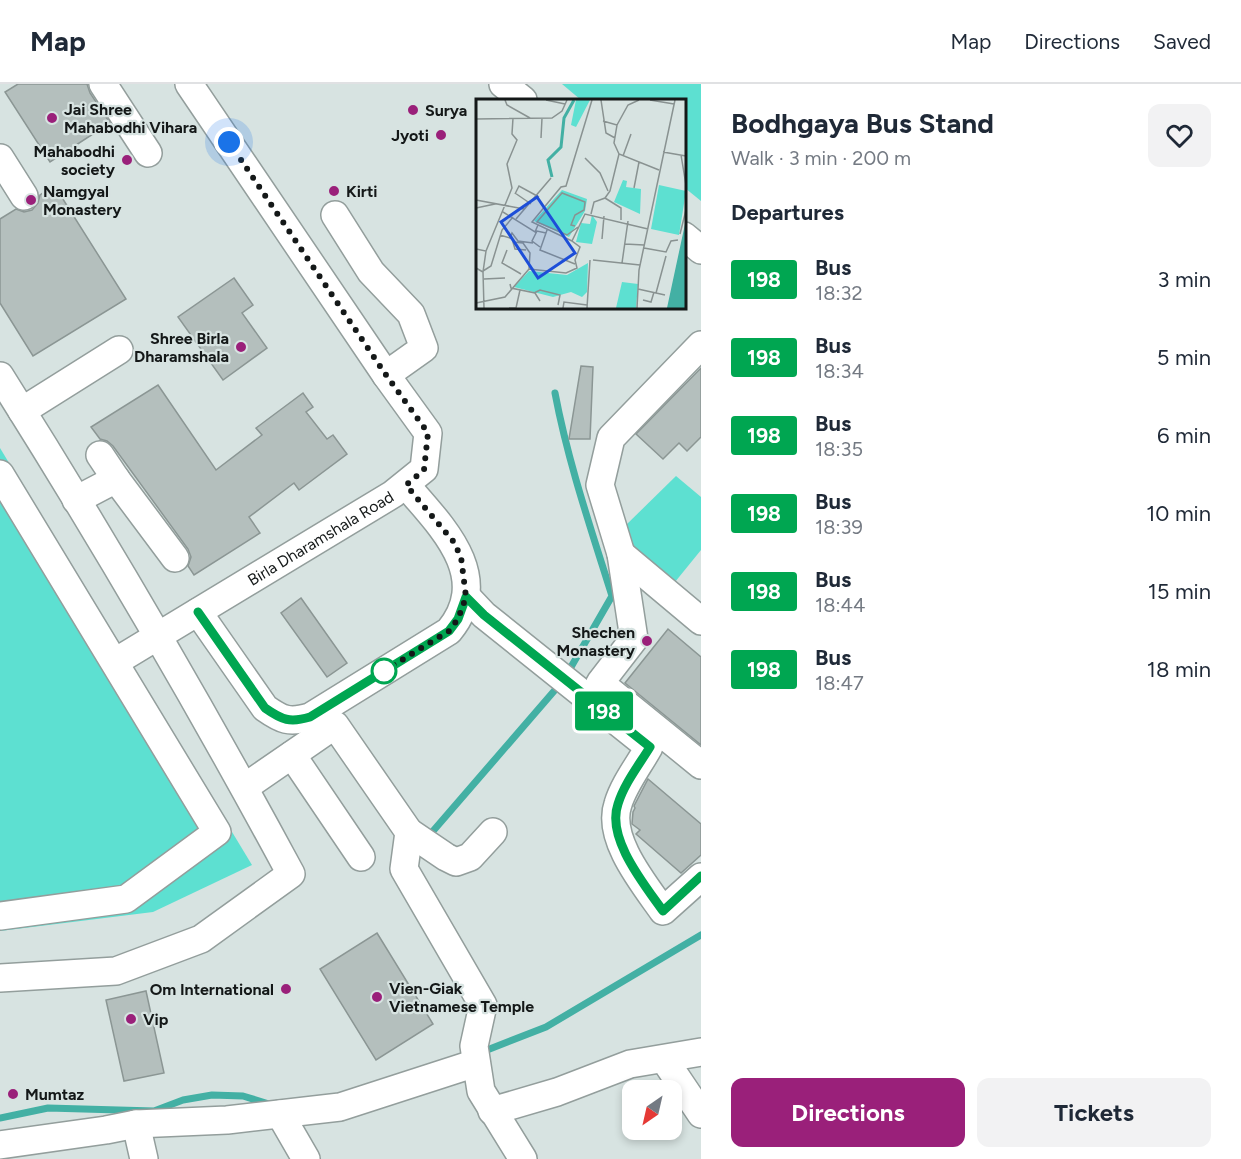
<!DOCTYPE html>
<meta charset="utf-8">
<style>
body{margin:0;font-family:Figtree,sans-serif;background:#f2f2f3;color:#1f2937;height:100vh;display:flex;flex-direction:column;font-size:22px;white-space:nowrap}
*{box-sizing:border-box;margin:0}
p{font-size:20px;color:#747a83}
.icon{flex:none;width:33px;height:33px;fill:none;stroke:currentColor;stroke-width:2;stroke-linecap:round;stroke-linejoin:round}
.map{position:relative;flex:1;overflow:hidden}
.sheet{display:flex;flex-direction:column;background:#fff;width:540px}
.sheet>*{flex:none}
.badge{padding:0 12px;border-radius:4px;font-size:21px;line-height:39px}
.needle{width:39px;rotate:214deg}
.tools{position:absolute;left:622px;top:996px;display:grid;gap:12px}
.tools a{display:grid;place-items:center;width:60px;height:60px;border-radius:12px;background:#fff;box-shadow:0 3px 9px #0003;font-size:30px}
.you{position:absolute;width:30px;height:30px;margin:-15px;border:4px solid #fff;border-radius:50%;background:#1a73e8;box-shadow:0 0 0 9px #1a73e833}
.map>.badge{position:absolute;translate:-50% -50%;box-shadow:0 0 0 3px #fff}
h2{padding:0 30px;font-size:22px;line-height:54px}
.round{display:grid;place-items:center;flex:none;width:63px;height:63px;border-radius:12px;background:#f2f2f3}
.headline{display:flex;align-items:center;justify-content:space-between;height:102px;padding:0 30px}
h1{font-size:28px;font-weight:700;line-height:45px}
.cta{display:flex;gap:12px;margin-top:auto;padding:12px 30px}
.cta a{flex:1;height:69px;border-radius:12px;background:#9a207a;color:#fff;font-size:24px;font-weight:700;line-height:69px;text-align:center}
.cta a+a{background:#f2f2f3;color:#1f2937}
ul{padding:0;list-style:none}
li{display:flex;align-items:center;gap:18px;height:78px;padding:0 30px}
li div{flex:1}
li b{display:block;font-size:22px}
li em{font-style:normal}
li .badge{min-width:66px;font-weight:700;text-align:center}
header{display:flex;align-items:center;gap:36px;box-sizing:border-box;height:84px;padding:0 30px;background:#fff;border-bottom:2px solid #e0e1e3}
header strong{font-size:28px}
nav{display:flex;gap:33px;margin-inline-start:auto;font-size:21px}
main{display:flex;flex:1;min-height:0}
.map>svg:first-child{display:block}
.green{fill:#5de0d1}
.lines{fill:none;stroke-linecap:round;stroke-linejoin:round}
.stream{stroke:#43b0a4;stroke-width:7}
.building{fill:#b4bfbd;stroke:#8b9694;stroke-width:1.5}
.minor-casing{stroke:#939e9c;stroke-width:30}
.minor{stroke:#fff;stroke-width:27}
.line-casing{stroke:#fff;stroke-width:14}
.line{stroke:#00a651;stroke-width:9}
.walk{stroke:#141818;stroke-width:6;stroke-dasharray:0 10.8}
.poi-dot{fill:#9a207a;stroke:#d7e3e1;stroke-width:2}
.stop-dot{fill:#fff;stroke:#00a651;stroke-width:3}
.labels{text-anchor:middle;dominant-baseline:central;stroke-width:4.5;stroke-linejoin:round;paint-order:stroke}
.poi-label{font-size:16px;font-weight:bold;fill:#141818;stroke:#d7e3e1;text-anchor:start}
.street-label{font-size:16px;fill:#141818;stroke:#d7e3e1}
.inset-river{fill:none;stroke:#43b0a4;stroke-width:3}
.inset-road{fill:none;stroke:#899291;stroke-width:1.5}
.view{fill:#1d4ed8;fill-opacity:0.15;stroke:#1d4ed8;stroke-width:3}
.inset-edge{fill:none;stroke:#141818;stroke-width:3}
</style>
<header>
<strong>Map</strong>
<nav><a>Map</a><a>Directions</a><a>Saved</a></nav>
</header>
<main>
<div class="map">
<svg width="701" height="1075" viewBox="0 0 701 1075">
<rect width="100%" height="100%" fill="#d7e3e1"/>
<g class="green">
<path d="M562,0H701V117L685,104L684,16H581Z"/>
<path d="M0,364L252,781L153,828L0,847Z"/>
<path d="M676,392L701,413V466L675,498L626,456L624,443Z"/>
</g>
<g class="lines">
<g class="stream">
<path d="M555,309C568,378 591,445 612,512L567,590"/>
<path d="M427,754L561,599"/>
<path d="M482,968L546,943L701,851"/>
<path d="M0,1034L48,1024L154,1027L183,1016L212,1011L243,1012L269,1020"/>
</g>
</g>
<g class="building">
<path d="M18,0H87L90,9L110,39L50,78L5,8Z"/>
<path d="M54,101L126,215L33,272L0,219V135L16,125L24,128L32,126L38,119L40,111Z"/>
<path d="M234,194L253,221L242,229L267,264L223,296L178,233Z"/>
<path d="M581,282L593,283L590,355H569Z"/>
<path d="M701,284V353L687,367L679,359L663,375L636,350Z"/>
<path d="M158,301L216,386L262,351L256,344L303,309L313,323L306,328L327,355L333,351L347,370L299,406L294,399L249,433L260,449L194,491L188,482L191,473L188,465L113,362L107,357L100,355L91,343Z"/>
<path d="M301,514L347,579L327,593L281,529Z"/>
<path d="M668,545L701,573V661L625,599Z"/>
<path d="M648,695L701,740V771L681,789L636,750L640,746L632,740L633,728L635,724L634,722Z"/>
<path d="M377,849L433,940L376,976L320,885Z"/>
<path d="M146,907L164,989L124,997L106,916Z"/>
</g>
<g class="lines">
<defs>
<g id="minor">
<path d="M103,0L148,69"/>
<path d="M503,0L523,16"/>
<path d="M0,74L24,112"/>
<path d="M335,131L371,188L411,230L424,264L386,291"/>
<path d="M684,152L701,166"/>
<path d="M701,261L611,354L600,401L621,470L634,555L600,599L701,681"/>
<path d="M0,292C103,455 200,621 291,790L201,855L116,887L0,894"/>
<path d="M22,327L119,266"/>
<path d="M100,371L116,395"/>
<path d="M0,390L217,748L126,815L0,832"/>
<path d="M76,416L116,395L175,474"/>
<path d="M621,470L701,537"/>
<path d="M467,513L484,531L649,663C639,681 624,700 618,720C606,754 644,800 663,827L701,793"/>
<path d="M198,528L265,624C282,636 289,639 310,633L449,547C494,492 441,442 406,401"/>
<path id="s1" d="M115,578L393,410L424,385L428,349L386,291L189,0"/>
<path d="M292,671L361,773"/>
<path d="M245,703L335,641L409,748L404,785L483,921L474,962L481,1007L523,1075"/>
<path d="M409,748L446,773L456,778L470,773L493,748"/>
<path d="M664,975L701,1030"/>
<path d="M492,1027L557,1008L630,980L701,968"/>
<path d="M280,1030L306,1075"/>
<path d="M136,1040L144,1075"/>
<path d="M0,1061L106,1046L136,1040L227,1036L340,1023L476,979"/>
</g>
</defs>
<use href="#minor" class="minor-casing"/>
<use href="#minor" class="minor"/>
</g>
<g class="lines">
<defs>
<path id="line" d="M198,528L265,624C282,636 290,639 310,633L449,547L458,535L466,513L484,531L650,663C639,681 624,700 618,720C606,754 644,800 663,827L701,792"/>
</defs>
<use href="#line" class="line-casing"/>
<use href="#line" class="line"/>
<path class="walk" d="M229,58L386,291L428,349L424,386L406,401L453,457L461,473L466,513L458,535L449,547L384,587"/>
</g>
<g class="poi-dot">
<circle cx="413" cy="26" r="6"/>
<circle cx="52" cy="34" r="6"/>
<circle cx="441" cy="51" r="6"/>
<circle cx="127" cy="76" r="6"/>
<circle cx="334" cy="107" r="6"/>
<circle cx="31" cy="116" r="6"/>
<circle cx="241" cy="263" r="6"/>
<circle cx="647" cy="557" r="6"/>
<circle cx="286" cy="905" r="6"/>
<circle cx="377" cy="913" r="6"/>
<circle cx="131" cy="935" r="6"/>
<circle cx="13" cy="1010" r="6"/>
</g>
<circle class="stop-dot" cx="384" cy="587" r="12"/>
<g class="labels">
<g class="poi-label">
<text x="64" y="25">Jai Shree<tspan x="64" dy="18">Mahabodhi Vihara</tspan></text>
<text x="425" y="26">Surya</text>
<text x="429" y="51" text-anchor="end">Jyoti</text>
<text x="115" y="67" text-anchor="end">Mahabodhi<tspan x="115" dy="18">society</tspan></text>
<text x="43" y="107">Namgyal<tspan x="43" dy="18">Monastery</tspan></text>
<text x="346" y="107">Kirti</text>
<text x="229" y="254" text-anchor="end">Shree Birla<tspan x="229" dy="18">Dharamshala</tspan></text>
<text x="635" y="548" text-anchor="end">Shechen<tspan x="635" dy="18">Monastery</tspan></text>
<text x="389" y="904">Vien-Giak<tspan x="389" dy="18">Vietnamese Temple</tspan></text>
<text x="274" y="905" text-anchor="end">Om International</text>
<text x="143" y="935">Vip</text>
<text x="25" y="1010">Mumtaz</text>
</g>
<g class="street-label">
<text stroke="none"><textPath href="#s1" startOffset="240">Birla Dharamshala Road</textPath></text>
</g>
</g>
<g transform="translate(476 15)">
<rect width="210" height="210" fill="#d7e3e1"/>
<path d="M100,1H114L100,28L95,26ZM147,81L151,82L150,88L165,90L164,115L138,103ZM183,86L210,92L203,136L175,130ZM86,91L111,100L109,112L93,138L58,122ZM116,116L121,123L116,145L100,143L105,124L114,125ZM112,164L111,193L106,198L95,193L77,198L38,188L53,172L91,176ZM146,183L162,185L160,209H140Z" fill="#5de0d1"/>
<path d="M210,116V209H191L209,125Z" fill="#43b0a4"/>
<path class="inset-river" d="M76,78L72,61L85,48L88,19L98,1"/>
<path class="inset-road" d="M29,1L31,6L54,19M70,1L89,5M125,1L130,34L139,39M174,1L198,5M0,20L76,19L86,12L91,1M127,22L141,26L138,44L143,55L183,71M141,26L152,6L163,1M65,39L66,19M187,53L210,57M205,56L210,86M147,57L155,35M109,59L124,74L132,92M158,89L163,63M39,94L55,105M39,95L43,87L63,98M129,99L145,109V121M0,101L48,110M0,109L19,105M27,113L59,133L62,126M115,115L118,103L129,99L134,92L143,55M40,120L75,79M99,127L95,126L99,116L108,111L109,103L86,94L61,123L91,136L102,128M71,131L64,151L99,165M204,135L210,111M24,136L34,139L36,134L42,142L57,144M126,140L128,117M96,142L56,123L85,88L90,87L116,1M149,145L168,146M64,148L56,142L61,132L70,134M168,149L190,153L195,142L202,141M0,150L10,152L7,173M31,151L26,164L45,175M50,151L39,150L37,143L47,144L54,154L53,170M10,152L36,89L31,65L41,41L36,35L37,19M117,161L164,166M146,164L152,122M0,169L7,173L8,209M7,172L15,167L26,131L37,118M8,180L29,179M34,185L35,189L59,194L64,202M162,190L189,196M58,194L64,191L84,196L82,206M180,194L190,157M167,201L175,203L178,193M0,204L29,198L53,170L90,174L101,169L99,161L104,148L96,142L109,115L172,130M33,209H40L44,191M87,209L88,203L111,206M111,209L114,161M161,209L163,171L199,1"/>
<path class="view" d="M61,98L99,154L62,179L25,123Z"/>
<rect width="210" height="210" class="inset-edge"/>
</g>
</svg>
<div class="tools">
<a><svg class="needle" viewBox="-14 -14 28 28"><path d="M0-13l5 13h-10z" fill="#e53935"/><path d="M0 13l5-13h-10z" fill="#747a83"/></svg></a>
</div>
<div class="you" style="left:229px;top:58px"></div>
<b class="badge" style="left:604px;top:627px;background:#00a651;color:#fff">198</b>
</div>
<section class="sheet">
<div class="headline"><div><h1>Bodhgaya Bus Stand</h1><p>Walk · 3 min · 200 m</p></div><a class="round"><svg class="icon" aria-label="heart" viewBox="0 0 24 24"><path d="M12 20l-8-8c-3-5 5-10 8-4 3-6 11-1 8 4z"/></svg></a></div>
<h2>Departures</h2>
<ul>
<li><span class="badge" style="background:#00a651;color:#fff">198</span><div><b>Bus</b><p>18:32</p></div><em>3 min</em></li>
<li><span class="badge" style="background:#00a651;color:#fff">198</span><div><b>Bus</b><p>18:34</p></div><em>5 min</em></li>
<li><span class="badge" style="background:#00a651;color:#fff">198</span><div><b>Bus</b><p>18:35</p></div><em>6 min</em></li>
<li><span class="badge" style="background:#00a651;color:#fff">198</span><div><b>Bus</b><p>18:39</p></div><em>10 min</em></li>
<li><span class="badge" style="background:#00a651;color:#fff">198</span><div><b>Bus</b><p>18:44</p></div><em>15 min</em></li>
<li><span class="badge" style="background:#00a651;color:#fff">198</span><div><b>Bus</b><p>18:47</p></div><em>18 min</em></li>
</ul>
<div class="cta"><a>Directions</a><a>Tickets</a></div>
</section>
</main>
